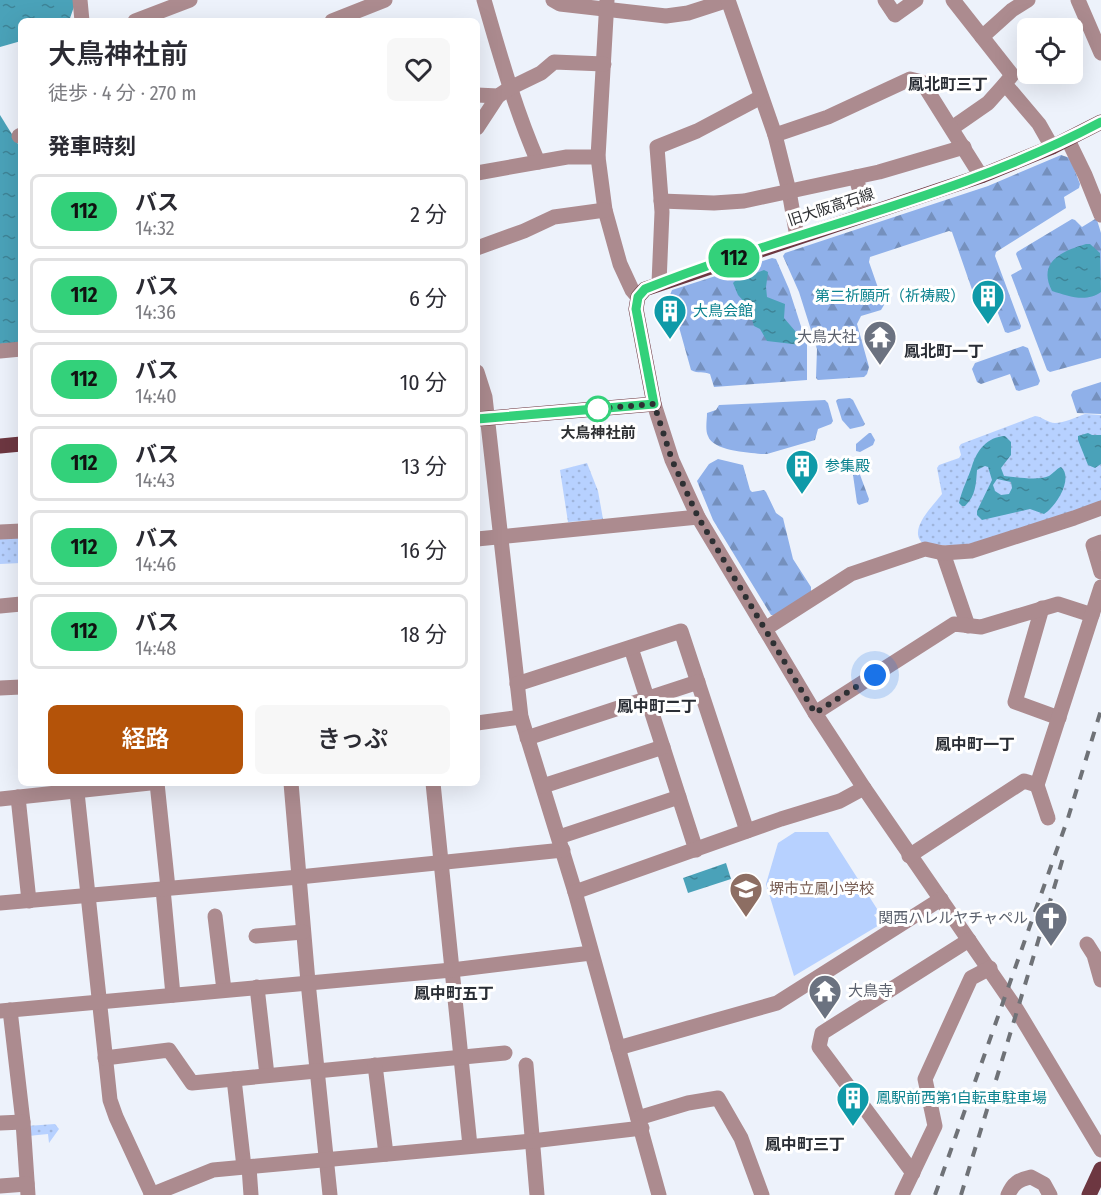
<!DOCTYPE html>
<html lang="ja">
<meta charset="utf-8">
<style>
body{margin:0;font-family:"Fira Sans Condensed","Noto Sans JP",sans-serif;background:#f7f7f7;color:#2b2b33;height:100vh;display:flex;flex-direction:column;font-size:22px;white-space:nowrap}
*{box-sizing:border-box;margin:0}
p{font-size:20px;color:#7c7c81}
.icon{flex:none;width:33px;height:33px;fill:none;stroke:currentColor;stroke-width:2;stroke-linecap:round;stroke-linejoin:round}
.map{position:relative;flex:1;overflow:hidden}
.sheet{position:absolute;left:18px;top:18px;width:462px;height:768px;display:flex;flex-direction:column;background:#fff;border-radius:9px;box-shadow:0 6px 24px #0002}
.sheet>*{flex:none}
.badge{padding:0 12px;border-radius:20px;font-size:21px;line-height:39px}
.controls{position:absolute;left:1017px;top:18px;display:grid;gap:12px}
.controls a{display:grid;place-items:center;width:66px;height:66px;border-radius:9px;background:#fff;box-shadow:0 6px 24px #0002;font-size:30px}
.you{position:absolute;width:30px;height:30px;margin:-15px;border:4px solid #fff;border-radius:50%;background:#1a73e8;box-shadow:0 0 0 9px #1a73e833}
.map>.badge{position:absolute;translate:-50% -50%;box-shadow:0 0 0 3px #fff}
h2{padding:0 30px;font-size:22px;line-height:54px}
.round{display:grid;place-items:center;flex:none;width:63px;height:63px;border-radius:9px;background:#f7f7f7}
.overview{display:flex;align-items:center;justify-content:space-between;height:102px;padding:0 30px}
h1{font-size:28px;font-weight:600;line-height:45px}
.button{display:flex;gap:12px;margin-top:auto;padding:12px 30px}
.button a{flex:1;height:69px;border-radius:9px;background:#b45309;color:#fff;font-size:24px;font-weight:600;line-height:69px;text-align:center}
.button a+a{background:#f7f7f7;color:#2b2b33}
ul{padding:0;list-style:none}
li{display:flex;align-items:center;gap:18px;height:75px;margin:0 12px 9px;padding:0 18px;border:3px solid #e1e1e2;border-radius:9px}
li div{flex:1}
li b{display:block;font-size:22px}
li em{font-style:normal}
li .badge{min-width:66px;font-weight:700;text-align:center}
.map>svg:first-child{display:block}
.forest{fill:url(#forest-firs)}
.park{fill:url(#park-dots)}
.pitch{fill:#b7d1ff}
.water{fill:url(#water-ripples);fill-rule:evenodd}
.lines{fill:none;stroke-linecap:round;stroke-linejoin:round}
.minor{stroke:#ac8b8f;stroke-width:15}
.major{stroke:#6d3741;stroke-width:15}
.rail{stroke:#6f7277;stroke-width:4;stroke-dasharray:10 10;stroke-linecap:butt}
.line-casing{stroke:#fff;stroke-width:14}
.line{stroke:#33d17a;stroke-width:9}
.walk{stroke:#2e3033;stroke-width:6;stroke-dasharray:0 10.8}
.stop-dot{fill:#fff;stroke:#33d17a;stroke-width:3}
.labels{text-anchor:middle;dominant-baseline:central;stroke-width:6;stroke-linejoin:round;paint-order:stroke}
.street-label{font-size:15px;fill:#2e3033;stroke:#fff}
.culture-label{font-size:15px;fill:#0d838f;stroke:#fff;text-anchor:start}
.worship-label{font-size:15px;fill:#5b616d;stroke:#fff;text-anchor:end}
.stop-label{font-size:15px;font-weight:bold;fill:#2e3033;stroke:#fff}
.education-label{font-size:15px;fill:#785e54;stroke:#fff;text-anchor:start}
.neighbourhood-label{font-size:16px;font-weight:bold;fill:#292d34;stroke:#fff}
</style>
<div class="map">
<svg width="1101" height="1195" viewBox="0 0 1101 1195">
<defs>
<pattern id="forest-firs" width="22" height="20" patternUnits="userSpaceOnUse" patternTransform="scale(1.5)"><rect width="22" height="20" fill="#8fb0e9"/><path d="M5 1l3.5 6h-7zM16 11l3.5 6h-7z" fill="#7590bd"/></pattern>
<pattern id="park-dots" width="8" height="8" patternUnits="userSpaceOnUse" patternTransform="scale(1.5)"><rect width="8" height="8" fill="#b7d1ff"/><path d="M2 2h.1M6 6h.1" fill="none" stroke="#9eb4db" stroke-width="1.8" stroke-linecap="round"/></pattern>
<pattern id="water-ripples" width="26" height="14" patternUnits="userSpaceOnUse" patternTransform="scale(1.5)"><rect width="26" height="14" fill="#4aa2b9"/><path d="M2 4q2-2 4 0t4 0M15 11q2-2 4 0t4 0" fill="none" stroke="#3e8497"/></pattern>
</defs>
<rect width="100%" height="100%" fill="#edf2fb"/>
<g class="forest">
<path d="M1061,155L1070,158L1080,184L1079,188L1064,197L1066,208L996,252L995,256L1021,326L1020,329L1008,333L1005,332L992,297L976,301L952,232L949,231L870,257L869,262L884,305L881,310L861,316L857,324L869,367L867,374L864,377L818,380L816,378L817,349L799,292L783,256L785,253L988,186Z"/>
<path d="M1072,219L1075,220L1082,227L1095,219L1097,220L1101,233V358L1050,372L1047,370L1011,275L1022,269L1016,254L1017,252Z"/>
<path d="M772,258L776,259L789,289L807,345V380L714,387L710,374C704,371 698,374 691,370L670,295L672,290Z"/>
<path d="M1023,346L1028,348L1040,381L1038,385L1019,391L1016,390L1010,374L981,384L977,382L972,369L975,363Z"/>
<path d="M1101,382V414L1077,413L1071,395L1073,391Z"/>
<path d="M850,398L853,400L865,424L863,426L850,429L842,420L836,401L838,399Z"/>
<path d="M825,400L828,403L833,421L831,424L818,429L815,440L767,454H761C747,452 713,451 708,436C705,430 707,420 707,413L716,410L719,405Z"/>
<path d="M869,433H871L875,440L873,445L860,452L856,451V444Z"/>
<path d="M718,459L743,465L750,490L752,492L764,490L766,492L776,513L783,518L793,559L811,587V592L777,615H771L713,520L697,481L709,464Z"/>
<path d="M859,472L869,499L868,502L859,505L857,503L853,475Z"/>
</g>
<g class="park">
<path d="M1085,414L1101,415V503L968,547L924,544C906,531 933,506 942,494L937,468L939,465L959,458L961,455L959,447L961,444L1035,416C1043,417 1048,423 1055,423C1064,423 1076,417 1085,414Z"/>
<path d="M587,463L598,491L603,519L568,522L560,470Z"/>
<path d="M21,534V563L0,564V536Z"/>
<path d="M55,1124L59,1129L49,1143L48,1134L28,1136L27,1126Z"/>
</g>
<path class="pitch" d="M795,832H828L879,912L874,915L881,924L794,976L766,884L778,843Z"/>
<g class="water">
<path d="M0,0H78L76,1L69,21H21V41L0,47Z"/>
<path d="M0,115L18,144L21,170V343L0,344Z"/>
<path d="M1086,244H1090L1100,253L1101,292C1086,303 1068,296 1052,291C1037,262 1062,251 1086,244Z"/>
<path d="M764,270L768,272L766,287L767,297L785,304L784,318L802,339L801,345L767,341L760,329L754,326L748,306L738,295L733,283L735,281Z"/>
<path d="M1088,433L1092,435H1101V464L1095,468L1088,465L1078,440V436Z"/>
<path d="M1005,436L1011,442V455L1001,468L1004,476C1018,477 1036,481 1049,476C1054,473 1056,469 1061,467C1074,478 1056,507 1044,514L1030,509L982,520L977,515V511L992,480L988,467L985,466L977,470C976,483 976,496 965,506H962L959,503C962,489 968,479 972,466C977,450 987,437 1005,436ZM997,479L1011,482L1012,488L1009,494L1001,495L995,491L993,485Z"/>
<path d="M726,863L731,879L688,893L683,878Z"/>
</g>
<g class="lines">
<g class="minor">
<path d="M80,0L82,21"/>
<path d="M484,0C500,55 515,109 538,162"/>
<path d="M553,0L560,4L666,16L688,13L728,0"/>
<path d="M607,0L598,157L605,210L620,264L632,290L638,297"/>
<path d="M728,0L775,135L789,191L797,237"/>
<path d="M885,0L895,15L916,0"/>
<path d="M953,0L1012,75L1005,84L1039,124L1052,147"/>
<path d="M1078,0L1101,53"/>
<path d="M135,21L190,0"/>
<path d="M332,21L385,0"/>
<path d="M982,37L1012,10L1028,0"/>
<path d="M477,95L498,96L510,88L541,73L554,62L604,64"/>
<path d="M477,128L498,96"/>
<path d="M952,128L988,103L1005,84"/>
<path d="M775,135L828,117L910,79L922,82L981,176"/>
<path d="M19,136L21,135"/>
<path d="M1068,140L1085,175L1101,215"/>
<path d="M477,173L567,157H598"/>
<path d="M856,177L866,214"/>
<path d="M661,201L714,203L744,201L879,172L964,147"/>
<path d="M477,248L524,231L554,217L605,210"/>
<path d="M659,283L662,212L657,147L697,131L761,97"/>
<path d="M0,351L21,349"/>
<path d="M477,372L485,397L521,717L575,892L659,1195"/>
<path d="M654,404L672,460L698,517L765,629L815,713L864,788L1017,1010L1101,1150"/>
<path d="M0,532L21,531"/>
<path d="M477,539L698,517"/>
<path d="M1101,542L1093,545L1101,572"/>
<path d="M943,553L968,626"/>
<path d="M0,606L21,604"/>
<path d="M1042,608L1015,702L1059,718"/>
<path d="M765,629L851,574L925,549L943,553L971,551L1074,518L1101,508"/>
<path d="M631,648L696,850"/>
<path d="M517,684L681,631L747,831"/>
<path d="M0,688L21,687"/>
<path d="M815,713L954,624L981,627L1058,604L1092,615"/>
<path d="M477,723L521,717"/>
<path d="M527,738L698,682"/>
<path d="M76,783L110,1100L116,1117L152,1195"/>
<path d="M157,783L168,888"/>
<path d="M291,783L308,982L330,1195"/>
<path d="M433,783L470,1146"/>
<path d="M1037,785L1048,818"/>
<path d="M543,786L663,747"/>
<path d="M18,797L29,901"/>
<path d="M0,799L150,783"/>
<path d="M559,837L679,797"/>
<path d="M909,856L1024,781L1037,785L1101,587"/>
<path d="M163,889L173,995"/>
<path d="M575,892L781,819L840,801L864,788"/>
<path d="M0,903L299,877L563,850"/>
<path d="M215,916L224,990"/>
<path d="M256,936L303,932"/>
<path d="M1087,944L1094,955L1101,980"/>
<path d="M257,987L267,1075"/>
<path d="M10,1010L23,1122L28,1195"/>
<path d="M0,1011L452,970L591,953"/>
<path d="M618,1048L777,1003L941,899"/>
<path d="M105,1058L169,1050L192,1083L505,1053"/>
<path d="M375,1065L386,1154"/>
<path d="M526,1065L537,1195"/>
<path d="M234,1079L244,1167"/>
<path d="M638,1118L688,1103L718,1098L741,1138L762,1195"/>
<path d="M0,1123L23,1122"/>
<path d="M249,1167L251,1195"/>
<path d="M913,1173L819,1047L822,1033L969,940"/>
<path d="M0,1186L27,1184"/>
<path d="M151,1195L213,1170L532,1141L642,1128"/>
<path d="M902,1195L935,1126L925,1079L971,978L990,968"/>
<path d="M1008,1195C1013,1183 1018,1180 1031,1177L1044,1184L1050,1195"/>
</g>
<g class="major">
<path d="M477,419L654,404L636,309L638,297L645,289L981,176L1052,147L1101,122"/>
<path d="M0,446L21,444"/>
<path d="M1089,1195L1101,1169"/>
</g>
<g class="rail">
<path d="M935,1195L1068,818L1101,710"/>
<path d="M961,1195C996,1080 1031,966 1065,851"/>
</g>
</g>
<g class="lines">
<defs>
<path id="line" d="M477,419L654,404L636,309L638,297L645,289C796,229 958,198 1101,122"/>
</defs>
<use href="#line" class="line-casing"/>
<use href="#line" class="line"/>
<path class="walk" d="M598,409H593L654,404L672,460L698,517L815,713L875,675"/>
</g>
<defs>
<symbol id="building-pin" viewBox="-11 -11 22 30"><path d="M0 17L-7.5 6A9.5 9.5 0 1 1 7.5 6Z" fill="#0f9aa8" stroke="#fff"/><path d="M-4-6H4V6H1V3H-1V6H-4ZM-2.5-4.3h1.7v1.8h-1.7ZM.8-4.3h1.7v1.8H.8ZM-2.5-1h1.7V.8h-1.7ZM.8-1h1.7V.8H.8Z" fill="#fff"/></symbol>
<symbol id="temple-pin" viewBox="-11 -11 22 30"><path d="M0 17L-7.5 6A9.5 9.5 0 1 1 7.5 6Z" fill="#6b7280" stroke="#fff"/><path d="M0-6L5-2H3V0L6.5 2.5H4V6H1.5V3h-3V6H-4V2.5H-6.5L-3 0V-2H-5Z" fill="#fff"/></symbol>
<symbol id="school-pin" viewBox="-11 -11 22 30"><path d="M0 17L-7.5 6A9.5 9.5 0 1 1 7.5 6Z" fill="#8d6e63" stroke="#fff"/><path d="M0-5L7-2L0 1L-7-2ZM-4 1L0 2.5L4 1V4Q0 6-4 4Z" fill="#fff"/></symbol>
<symbol id="church-pin" viewBox="-11 -11 22 30"><path d="M0 17L-7.5 6A9.5 9.5 0 1 1 7.5 6Z" fill="#6b7280" stroke="#fff"/><path d="M-1.2-6h2.4v3.5h3.3v2.4h-3.3V6h-2.4V-.1h-3.3v-2.4h3.3Z" fill="#fff"/></symbol>
</defs>
<g fill-rule="evenodd">
<use href="#building-pin" x="969" y="277" width="38" height="52"/>
<use href="#building-pin" x="651" y="292" width="38" height="52"/>
<use href="#temple-pin" x="861" y="318" width="38" height="52"/>
<use href="#building-pin" x="783" y="447" width="38" height="52"/>
<use href="#school-pin" x="727" y="870" width="38" height="52"/>
<use href="#church-pin" x="1032" y="899" width="38" height="52"/>
<use href="#temple-pin" x="806" y="972" width="38" height="52"/>
<use href="#building-pin" x="834" y="1079" width="38" height="52"/>
</g>
<circle class="stop-dot" cx="598" cy="409" r="12"/>
<g class="labels">
<g class="street-label">
<text transform="translate(831 207) rotate(-18)">旧大阪高石線</text>
</g>
<g class="culture-label">
<text x="965" y="296" text-anchor="end">第二祈願所（祈祷殿）</text>
<text x="693" y="311">大鳥会館</text>
<text x="825" y="466">参集殿</text>
<text x="876" y="1098">鳳駅前西第1自転車駐車場</text>
</g>
<g class="worship-label">
<text x="857" y="337">大鳥大社</text>
<text x="1028" y="918">関西ハレルヤチャペル</text>
<text x="848" y="991" text-anchor="start">大鳥寺</text>
</g>
<g class="stop-label">
<text x="598" y="433">大鳥神社前</text>
</g>
<g class="education-label">
<text x="769" y="889">堺市立鳳小学校</text>
</g>
<g class="neighbourhood-label">
<text x="948" y="84">鳳北町三丁</text>
<text x="944" y="351">鳳北町一丁</text>
<text x="657" y="706">鳳中町二丁</text>
<text x="975" y="744">鳳中町一丁</text>
<text x="454" y="993">鳳中町五丁</text>
<text x="805" y="1144">鳳中町三丁</text>
</g>
</g>
</svg>
<div class="controls">
<a><svg class="icon" aria-label="locate" viewBox="0 0 24 24"><circle cx="12" cy="12" r="6"/><path d="M12 2v4M12 18v4M2 12h4M18 12h4"/></svg></a>
</div>
<div class="you" style="left:875px;top:675px"></div>
<b class="badge" style="left:734px;top:258px;background:#33d17a;color:#111">112</b>
<section class="sheet">
<div class="overview"><div><h1>大鳥神社前</h1><p>徒歩 · 4 分 · 270 m</p></div><a class="round"><svg class="icon" aria-label="heart" viewBox="0 0 24 24"><path d="M12 20l-8-8c-3-5 5-10 8-4 3-6 11-1 8 4z"/></svg></a></div>
<h2>発車時刻</h2>
<ul>
<li><span class="badge" style="background:#33d17a;color:#111">112</span><div><b>バス</b><p>14:32</p></div><em>2 分</em></li>
<li><span class="badge" style="background:#33d17a;color:#111">112</span><div><b>バス</b><p>14:36</p></div><em>6 分</em></li>
<li><span class="badge" style="background:#33d17a;color:#111">112</span><div><b>バス</b><p>14:40</p></div><em>10 分</em></li>
<li><span class="badge" style="background:#33d17a;color:#111">112</span><div><b>バス</b><p>14:43</p></div><em>13 分</em></li>
<li><span class="badge" style="background:#33d17a;color:#111">112</span><div><b>バス</b><p>14:46</p></div><em>16 分</em></li>
<li><span class="badge" style="background:#33d17a;color:#111">112</span><div><b>バス</b><p>14:48</p></div><em>18 分</em></li>
</ul>
<div class="button"><a>経路</a><a>きっぷ</a></div>
</section>
</div>
